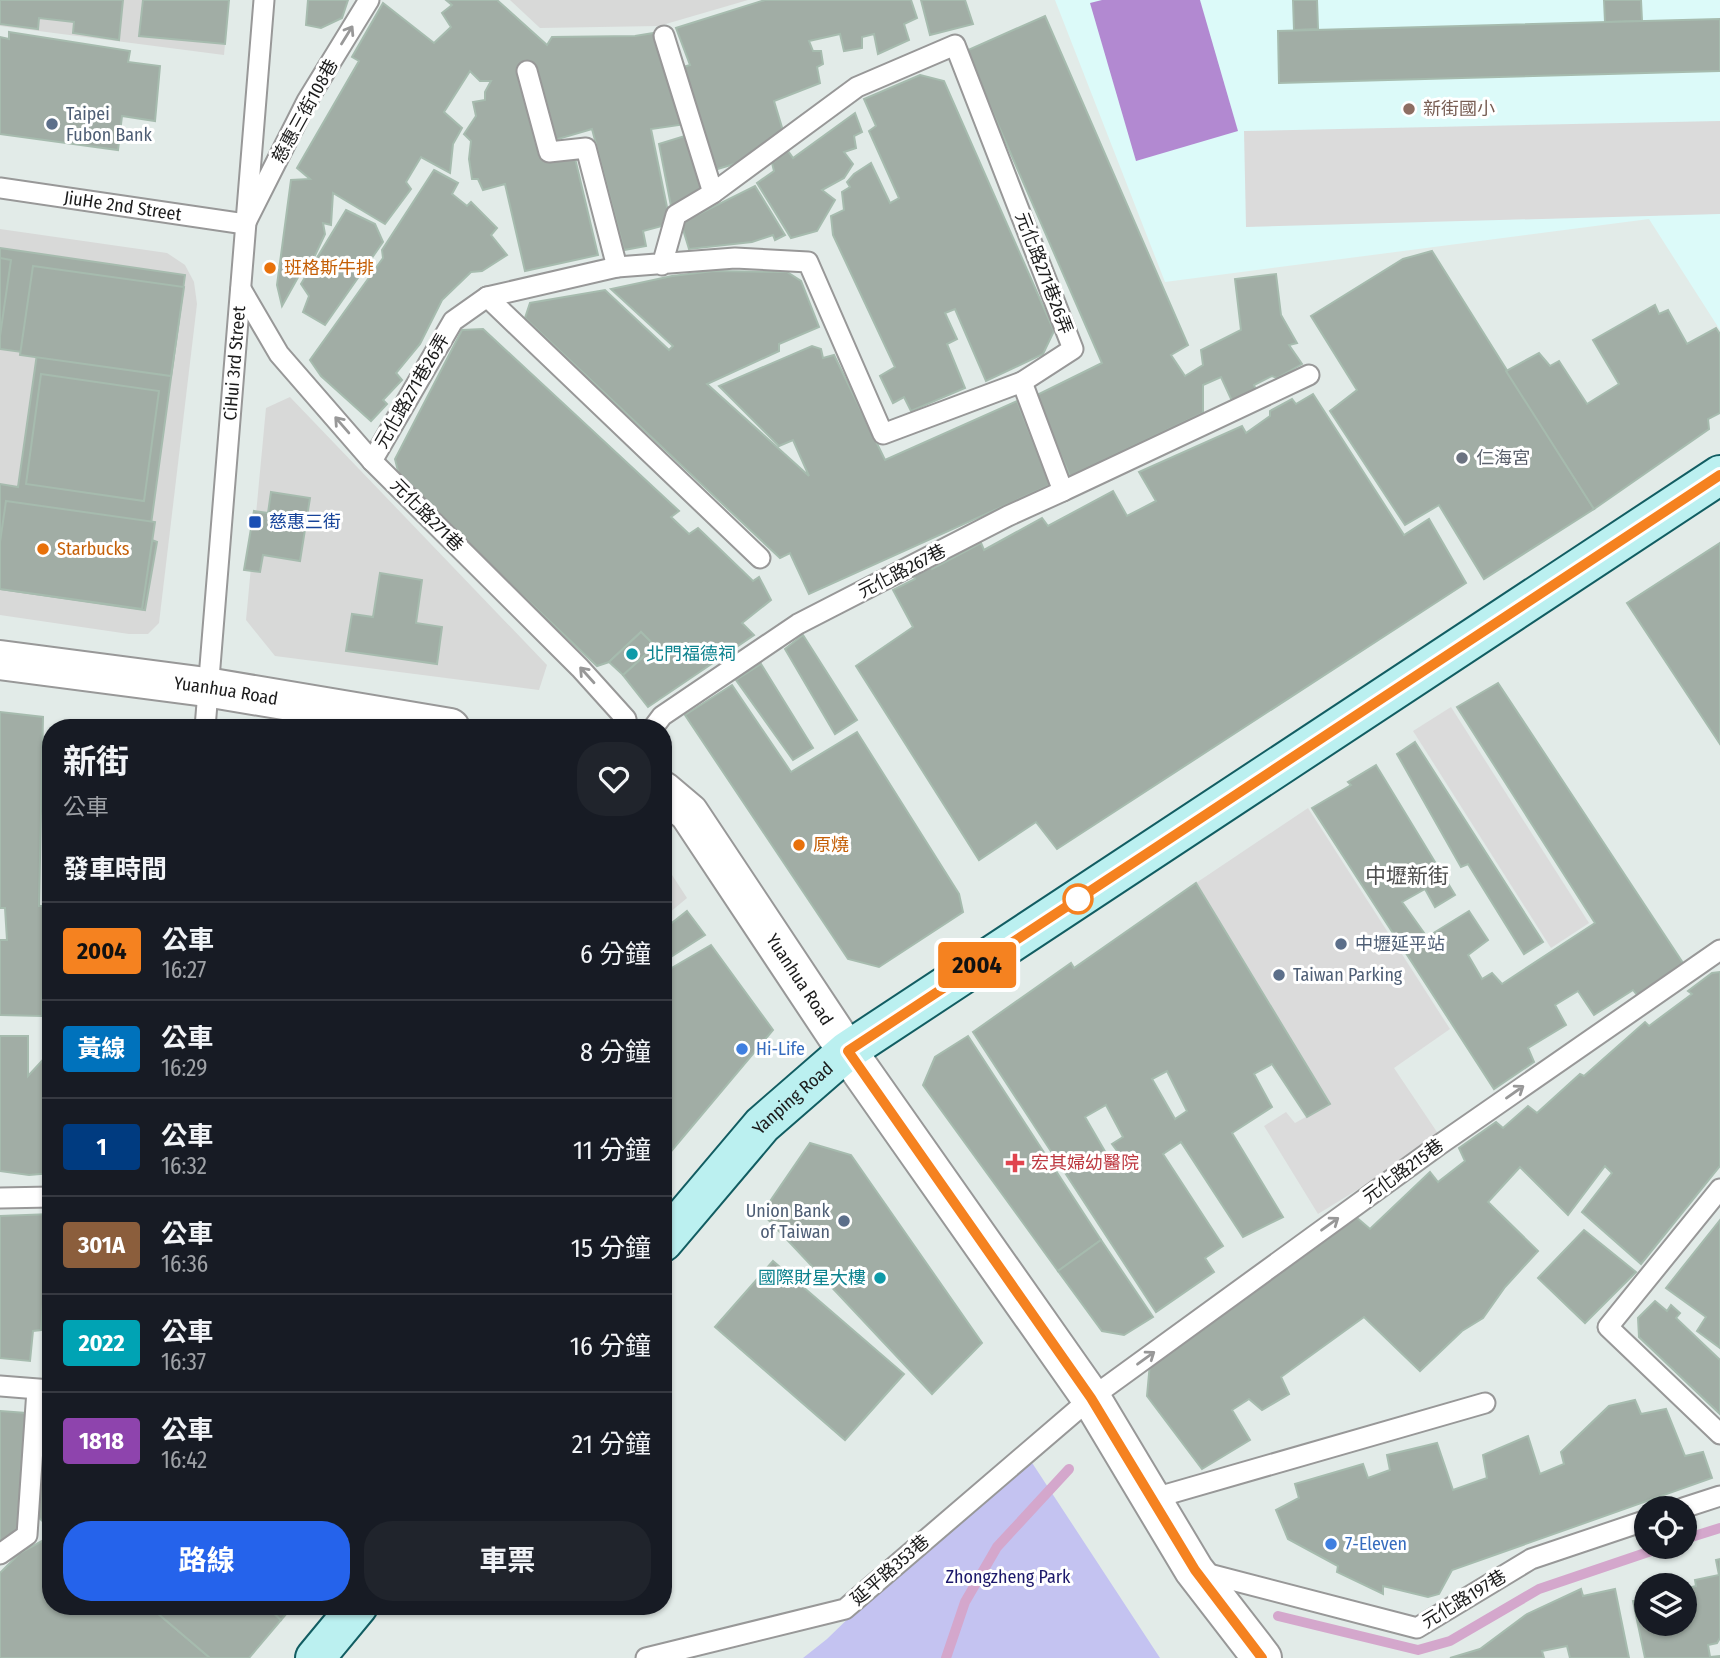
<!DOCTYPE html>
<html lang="zh-TW">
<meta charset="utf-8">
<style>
body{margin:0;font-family:"Fira Sans Condensed","Noto Sans TC",sans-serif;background:#20242c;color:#f1f3f6;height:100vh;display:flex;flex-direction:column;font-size:26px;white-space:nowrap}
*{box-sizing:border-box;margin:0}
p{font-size:23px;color:#9ea1a6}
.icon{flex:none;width:38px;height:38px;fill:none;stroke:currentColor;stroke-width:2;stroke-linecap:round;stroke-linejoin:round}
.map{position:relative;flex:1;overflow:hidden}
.drawer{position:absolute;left:42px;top:719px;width:630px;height:896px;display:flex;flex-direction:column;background:#171b24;border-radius:28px;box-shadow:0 2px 5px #0004}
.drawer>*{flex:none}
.badge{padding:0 14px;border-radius:5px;font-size:24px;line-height:46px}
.tools{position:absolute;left:1634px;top:1496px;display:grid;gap:14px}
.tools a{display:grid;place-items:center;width:63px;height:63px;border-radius:50%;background:#171b24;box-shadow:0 2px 5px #0004;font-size:35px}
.map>.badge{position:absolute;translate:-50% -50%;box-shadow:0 0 0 4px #fff}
h2{padding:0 21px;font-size:26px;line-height:63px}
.round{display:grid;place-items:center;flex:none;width:74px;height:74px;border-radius:28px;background:#20242c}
.head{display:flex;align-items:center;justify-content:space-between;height:119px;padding:0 21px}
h1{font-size:33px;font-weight:700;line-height:52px}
.primary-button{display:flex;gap:14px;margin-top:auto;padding:14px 21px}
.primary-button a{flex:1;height:80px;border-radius:28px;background:#2563eb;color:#fff;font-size:28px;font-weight:700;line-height:80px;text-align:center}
.primary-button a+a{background:#20242c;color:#f1f3f6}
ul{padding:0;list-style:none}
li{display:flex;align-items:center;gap:21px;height:98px;padding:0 21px;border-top:2px solid #363941}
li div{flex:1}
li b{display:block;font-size:26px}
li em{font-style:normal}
li .badge{min-width:77px;font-weight:700;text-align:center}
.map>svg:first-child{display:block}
.residential{fill:#d8d9d8}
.education{fill:#dcfaf9}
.park{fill:#c4c3f1}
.pitch{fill:#b289d1}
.parking{fill:#dbdbdb}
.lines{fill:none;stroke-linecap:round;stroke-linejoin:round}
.stream{stroke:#d4a7cc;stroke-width:10}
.building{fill:#a1ada5;stroke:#a6bbae;stroke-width:2;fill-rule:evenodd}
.service-casing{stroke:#989898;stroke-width:23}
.minor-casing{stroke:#989898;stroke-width:42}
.secondary-casing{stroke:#125d62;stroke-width:42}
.service{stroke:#fff;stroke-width:19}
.minor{stroke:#fff;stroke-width:38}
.secondary{stroke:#bbf0f0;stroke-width:38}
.oneway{stroke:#989898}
.line-casing{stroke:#fff;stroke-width:16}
.line{stroke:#f58220;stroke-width:10}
.education-dot{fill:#8d6e63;stroke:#fff;stroke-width:2.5}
.service-dot{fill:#5c6f8a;stroke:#fff;stroke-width:2.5}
.food-dot{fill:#e8710a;stroke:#fff;stroke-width:2.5}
.worship-dot{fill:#6b7280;stroke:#fff;stroke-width:2.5}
.transit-dot{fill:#1a4fb4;stroke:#fff;stroke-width:2.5}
.culture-dot{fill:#0f9aa8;stroke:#fff;stroke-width:2.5}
.stop-dot{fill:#fff;stroke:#f58220;stroke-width:3.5}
.shop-dot{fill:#3f7fe0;stroke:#fff;stroke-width:2.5}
.health-dot{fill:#e0444e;stroke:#fff;stroke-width:2.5}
.labels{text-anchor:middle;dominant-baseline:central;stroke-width:6;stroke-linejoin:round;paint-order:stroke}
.education-label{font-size:18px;fill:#785e54;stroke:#fff;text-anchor:start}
.street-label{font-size:18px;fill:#1b1b1b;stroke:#fff}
.service-label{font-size:18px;fill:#4e5e75;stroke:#fff;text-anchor:start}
.food-label{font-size:18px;fill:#c56008;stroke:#fff;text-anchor:start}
.worship-label{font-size:18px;fill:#5b616d;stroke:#fff;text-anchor:start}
.transit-label{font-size:18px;fill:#164399;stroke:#fff;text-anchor:start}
.culture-label{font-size:18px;fill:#0d838f;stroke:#fff;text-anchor:start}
.shop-label{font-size:18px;fill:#366cbe;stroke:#fff;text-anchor:start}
.health-label{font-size:18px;fill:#be3a42;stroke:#fff;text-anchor:start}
.park-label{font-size:18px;fill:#1b186a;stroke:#fff}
.quarter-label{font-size:21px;fill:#4e4e4e;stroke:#fff}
</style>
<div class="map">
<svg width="1720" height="1658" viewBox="0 0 1720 1658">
<rect width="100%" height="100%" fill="#e2ebe8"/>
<g class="residential">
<path d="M0,0H229L224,55L0,26Z"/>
<path d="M510,0H748L659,26L540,28Z"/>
<path d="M0,229L167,253L185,265L194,282L197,304L159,623L148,634H129L0,615Z"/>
<path d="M290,397L547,665L539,690L275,656L246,620L266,408Z"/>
<path d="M663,861L687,898L663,918Z"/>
</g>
<path class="education" d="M1055,0H1720V330L1649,219L1165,282Z"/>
<path class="park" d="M1023,1449L1160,1658H803L827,1639Z"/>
<path class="pitch" d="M1102,0H1200L1238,131L1136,161L1090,3Z"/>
<g class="parking">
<path d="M1720,121V214L1246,227L1244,131Z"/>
<path d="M1451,707L1589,923L1551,948L1413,731Z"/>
<path d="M1308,808L1450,1029L1394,1068L1441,1138L1318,1214L1264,1126L1286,1112L1295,1123L1329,1104L1196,883Z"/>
</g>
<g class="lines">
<g class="stream">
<path d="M1685,1539L1720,1528"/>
<path d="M1278,1616L1418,1650L1450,1641L1539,1589L1663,1547"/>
<path d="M946,1658L965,1602L997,1547L1069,1469"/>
</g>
</g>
<g class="building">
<path d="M0,0H123L119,40L73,33L74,22L39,18L38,29L0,24Z"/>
<path d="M143,0H229L225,44L139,36Z"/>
<path d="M308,0H348L342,18L321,28L306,25Z"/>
<path d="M446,0H497L547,45L552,37L635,36L660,32L686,124L651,129L668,212L662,226L643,231L646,246L624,250L592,129L551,141L547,161L574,154L598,255L525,271L505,184L483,190L478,179H472L469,159L471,141L464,134L476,116L473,102L485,100V92L491,81H480L470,71L444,112L462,128L453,144L450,173L421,157L406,182L411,189L385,224L333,193L331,225L323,223L325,234L312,262L306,263L282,306L277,285L291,180L310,179L297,168L359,61L352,57L383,3L434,43L451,27L442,13L452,5Z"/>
<path d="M765,0H911L917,18L904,24L909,40L878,54L874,34L862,37V48L844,51L840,34L809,41L813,51H821L823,64L817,67L820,83L774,101L784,134L744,161L711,171L680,68L690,65L676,28Z"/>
<path d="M921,0H965L973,24L930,35Z"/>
<path d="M1293,0H1317L1318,29L1294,30Z"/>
<path d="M1604,0H1641L1642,21L1605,22Z"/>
<path d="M1045,16L1188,345L1171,355L1185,376L1203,365L1201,350L1241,330L1235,279L1276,274L1281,315L1297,343L1289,345L1302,364L1277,378L1272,376L1254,385L1256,390L1232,401L1221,377L1203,385V413L1070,476L1035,396L1102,363L966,51Z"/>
<path d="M1720,19V71L1279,83L1278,31Z"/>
<path d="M9,32L130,51L128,62L160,66L155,121L122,116L118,150L0,134V37L9,39Z"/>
<path d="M920,75L944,81L1054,331L1043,354L986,381L955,309L945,313L957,339L947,344L965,388L911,411L904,397L893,403L880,376L895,367L833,235L831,216L844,210L842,192L850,187L847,182L854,174L871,163L890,203L899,198L869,131L876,126L864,99Z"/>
<path d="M855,113L862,132L854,136L856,148L844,152L853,164L844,178L822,190L835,200L817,231L791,238L757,183L774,171L772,163L788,151L793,158Z"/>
<path d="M688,135L704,190L671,206L659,144Z"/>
<path d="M434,170L458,183L452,194L467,206L471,202L497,228L491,235L507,255L482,271L471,272L442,300L420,344L396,373L402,380L383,400L387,404L371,421L321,376L310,360L383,258L382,250Z"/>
<path d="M755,186L785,235L775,240L773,235L752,242L689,249L681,223Z"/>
<path d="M346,210L375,224L383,242L325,325L303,312L309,296L301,284Z"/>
<path d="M0,248L185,275L149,539L157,542L145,610L0,589V484L18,487L37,354L0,349Z"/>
<path d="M1432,251L1594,509L1484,579L1439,505L1405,525L1330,411L1357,390L1311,316L1403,259Z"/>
<path d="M0,258L11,260L0,336Z"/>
<path d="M33,266L184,287L171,376L20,355Z"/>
<path d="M714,271L787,272L801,281L819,327L779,344V351L707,384L809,476L793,440L779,446L719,386L812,346L821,349L823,358L834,355L885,460L1017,401L1050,485L809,594L790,553L780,558L525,318L530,303L605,290L669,350L673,346L611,289L672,276Z"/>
<path d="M1655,305L1659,314L1668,310L1687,344L1716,328L1720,334V413L1708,419L1709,429L1594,509L1506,371L1539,353L1550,366L1559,361L1587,404L1619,384L1593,340Z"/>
<path d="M483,329L679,511L671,517L689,534L698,528L753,581L759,577L771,600L742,623L754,635L648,707L623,675L655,646L641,632L609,662L597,666L400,479L395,459L462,330Z"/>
<path d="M41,374L159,391L144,501L26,484Z"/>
<path d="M1313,394L1404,535L1429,519L1466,583L1057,849L1036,822L979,860L856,666L913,627L893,590L915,579L912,573L928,564L932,569L981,543L984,550L1042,518L1048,526L1113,491L1127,516L1156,501L1139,472L1242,426L1246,433L1270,416V411L1292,399L1296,404Z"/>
<path d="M271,492L310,498L300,561L263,555L260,572L244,570L254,511L268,513Z"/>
<path d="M6,501L155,522L142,609L0,589V542Z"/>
<path d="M1720,543V744L1627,603Z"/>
<path d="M380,573L422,580L416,623L442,627L437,664L346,651L352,614L373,617Z"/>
<path d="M641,632L655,646L623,675L609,662Z"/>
<path d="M803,635L857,720L835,734L785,649Z"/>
<path d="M761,664L813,748L793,760L736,680Z"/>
<path d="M1498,683L1683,963L1637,995L1633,990L1594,1015L1578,991L1555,1005L1566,1025L1528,1048L1534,1062L1494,1089L1312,808L1351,785L1348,782L1376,765L1455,895L1435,907L1425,889L1402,902L1427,937L1469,911L1488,940L1468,955L1482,979L1492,973L1502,984L1595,923L1457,707Z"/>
<path d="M732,685L791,772L857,732L959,894L963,912L879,967L848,959L685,715Z"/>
<path d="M0,712L43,717L39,906H48L51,886V950H44L42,1016L0,1015V940H7L5,908H0Z"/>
<path d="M48,734H51V793L48,791Z"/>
<path d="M1415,742L1543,942L1524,954L1468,864L1461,867L1397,754Z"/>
<path d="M1196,883L1330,1104L1307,1117L1272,1064L1254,1074L1272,1107L1232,1133L1283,1217L1243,1237L1181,1142L1163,1154L1223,1246L1205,1258L1214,1272L1156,1312L973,1032L1071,963L1074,968ZM1167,1071L1187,1111L1175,1119L1152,1079ZM1106,1105L1123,1137L1112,1144L1120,1155L1110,1160L1085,1117Z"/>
<path d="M687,911L705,935L663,962V930Z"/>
<path d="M711,945L773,1030L663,1161V973Z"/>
<path d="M1720,972V1166L1641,1264L1582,1212L1612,1173L1605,1166L1568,1215L1520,1167L1488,1202L1538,1251L1505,1287L1483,1318L1462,1331L1420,1371L1364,1317L1281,1377L1289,1394L1262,1410L1249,1399L1232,1410L1250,1440L1202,1469L1147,1396L1150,1363L1356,1217L1370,1229L1430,1172L1438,1182L1465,1161L1459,1148L1496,1122L1503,1128L1528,1106L1537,1113L1580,1074L1584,1076L1645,1022L1649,1026L1692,994L1688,991L1712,973Z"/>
<path d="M0,1036H28V1076L51,1051V1173L29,1175L0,1171Z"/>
<path d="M968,1036L1101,1240L1058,1271L923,1085L935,1057Z"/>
<path d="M810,1143L851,1155L982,1343L932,1394L762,1213Z"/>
<path d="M51,1214V1276L47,1247L41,1330L33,1331L30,1361L0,1358V1216Z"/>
<path d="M1720,1220V1348L1697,1331L1706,1317L1666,1288Z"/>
<path d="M1584,1230L1636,1272L1585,1323L1538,1278Z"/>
<path d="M1101,1240L1153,1317L1124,1335L1102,1331L1058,1271Z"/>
<path d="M773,1261L904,1374L845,1440L715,1327Z"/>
<path d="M1655,1301L1667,1311L1671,1305L1680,1313L1676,1318L1720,1360V1414L1639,1337L1638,1318Z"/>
<path d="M1635,1400L1641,1414L1666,1409L1685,1456L1703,1452L1712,1478L1452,1570L1439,1594L1428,1597L1383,1586V1594L1337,1572L1338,1566L1288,1539L1276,1510L1299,1498L1295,1484L1363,1464L1368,1478L1390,1470L1387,1455L1437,1443L1453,1490L1487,1478L1483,1455L1528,1436L1540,1474L1564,1464L1561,1452L1609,1406Z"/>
<path d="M0,1411L26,1413L19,1533L0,1548Z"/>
<path d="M41,1420L51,1421V1529L34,1513Z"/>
<path d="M51,1536V1606H149L210,1658H0V1573L20,1553Z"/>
<path d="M1720,1559V1638L1717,1643L1708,1645L1710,1657L1720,1656V1658H1645L1633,1601L1639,1600L1637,1596L1647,1593V1624H1685V1586H1677L1686,1584L1688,1588L1696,1586L1695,1580L1719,1575L1716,1560Z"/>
<path d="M1581,1589L1583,1596L1615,1589L1629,1658H1570L1567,1646L1542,1651L1544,1658H1450L1480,1649L1527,1614Z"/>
<path d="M149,1606H266L281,1620L249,1658H210Z"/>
<path d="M266,1606H293L281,1620Z"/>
</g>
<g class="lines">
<defs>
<g id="service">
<path d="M664,36L713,193"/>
<path d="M527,71L549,152L586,148L617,267"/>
<path id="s1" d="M0,188L245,224L307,101L369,0"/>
<path d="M241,289L279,354L372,461L580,668L626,719L627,728"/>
<path d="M487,297L760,558"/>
<path d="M372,461L453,321L487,297L617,267L735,258L808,262L883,434L1022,382L1073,349L955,45L857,87L713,193L676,215L662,265"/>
<path d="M1063,491L1309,375"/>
<path id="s2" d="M205,728L264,0"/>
<path d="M653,728L662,716L798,624L1008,516L1063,491L1022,382"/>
<path d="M1720,1189L1608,1327L1720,1434"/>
<path d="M0,1198L51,1197"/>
<path d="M0,1386L51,1390"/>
<path d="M1151,1499L1485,1403"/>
<path d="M1683,1508L1720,1496"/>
<path d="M0,1554L27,1535L37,1390"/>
<path d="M1201,1572L1417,1628L1531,1559L1647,1520"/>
<path d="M646,1658L845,1609L1091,1398L1439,1145L1720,950"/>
</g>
<g id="minor">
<path id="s3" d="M0,660L206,687L450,728"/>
<path id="s4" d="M663,791L689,813L847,1051L1091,1398L1194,1570L1262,1658"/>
</g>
<g id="secondary">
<path id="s5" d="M663,1242L762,1125L847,1051L1720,475"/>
<path d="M315,1658L358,1606"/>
</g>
</defs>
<use href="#service" class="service-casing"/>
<use href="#minor" class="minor-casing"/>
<use href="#secondary" class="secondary-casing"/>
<use href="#service" class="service"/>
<use href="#minor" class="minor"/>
<use href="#secondary" class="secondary"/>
</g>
<defs><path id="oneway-shaft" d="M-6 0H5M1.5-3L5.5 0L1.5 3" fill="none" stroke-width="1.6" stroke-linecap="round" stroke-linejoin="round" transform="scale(1.75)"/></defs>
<g class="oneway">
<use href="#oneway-shaft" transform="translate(347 35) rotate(-58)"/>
<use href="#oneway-shaft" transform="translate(342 425) rotate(-131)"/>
<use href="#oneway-shaft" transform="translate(587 675) rotate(-132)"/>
<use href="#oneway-shaft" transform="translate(1515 1092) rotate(-35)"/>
<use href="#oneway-shaft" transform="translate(1330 1224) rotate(-36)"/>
<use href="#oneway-shaft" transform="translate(1146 1358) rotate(-36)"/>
</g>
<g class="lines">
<defs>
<path id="line" d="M1262,1658L1195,1570L1091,1398L848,1051L1720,475"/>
</defs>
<use href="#line" class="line-casing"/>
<use href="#line" class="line"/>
</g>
<circle class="education-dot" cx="1409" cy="109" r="7"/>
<g class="service-dot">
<circle cx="52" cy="124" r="7"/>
<circle cx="1341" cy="944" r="7"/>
<circle cx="1279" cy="975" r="7"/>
<circle cx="844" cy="1221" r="7"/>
</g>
<g class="food-dot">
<circle cx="270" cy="268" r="7"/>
<circle cx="43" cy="549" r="7"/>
<circle cx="799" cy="845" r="7"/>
</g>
<circle class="worship-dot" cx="1462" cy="458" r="7"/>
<rect class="transit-dot" x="248" y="515" width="14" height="14" rx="3.5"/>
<g class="culture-dot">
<circle cx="632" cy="654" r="7"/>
<circle cx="880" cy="1278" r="7"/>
</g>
<circle class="stop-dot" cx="1078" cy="899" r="14"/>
<g class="shop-dot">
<circle cx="742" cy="1049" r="7"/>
<circle cx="1331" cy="1544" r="7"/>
</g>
<path class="health-dot" d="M1011.5 1152.5h7v7h7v7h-7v7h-7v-7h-7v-7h7z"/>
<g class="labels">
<g class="education-label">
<text x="1423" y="109">新街國小</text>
</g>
<g class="street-label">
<text transform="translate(305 111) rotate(-61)">慈惠三街108巷</text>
<text stroke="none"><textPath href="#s1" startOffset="124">JiuHe 2nd Street</textPath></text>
<text transform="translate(1044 273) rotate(69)">元化路271巷26弄</text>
<text stroke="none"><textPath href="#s2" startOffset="366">CiHui 3rd Street</textPath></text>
<text transform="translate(412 391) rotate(-60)">元化路271巷26弄</text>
<text transform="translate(427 515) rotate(45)">元化路271巷</text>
<text transform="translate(902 571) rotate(-27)">元化路267巷</text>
<text stroke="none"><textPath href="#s3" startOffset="228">Yuanhua Road</textPath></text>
<text stroke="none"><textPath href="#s4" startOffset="234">Yuanhua Road</textPath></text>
<text stroke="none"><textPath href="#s5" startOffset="194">Yanping Road</textPath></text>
<text transform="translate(1403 1171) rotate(-36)">元化路215巷</text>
<text transform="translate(890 1570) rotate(-41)">延平路353巷</text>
<text transform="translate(1464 1599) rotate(-31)">元化路197巷</text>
</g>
<g class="service-label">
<text x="66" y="114">Taipei<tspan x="66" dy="21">Fubon Bank</tspan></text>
<text x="1355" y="944">中壢延平站</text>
<text x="1293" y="975">Taiwan Parking</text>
<text x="830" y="1211" text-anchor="end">Union Bank<tspan x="830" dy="21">of Taiwan</tspan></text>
</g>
<g class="food-label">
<text x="284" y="268">班格斯牛排</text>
<text x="57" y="549">Starbucks</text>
<text x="813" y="845">原燒</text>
</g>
<g class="worship-label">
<text x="1476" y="458">仁海宮</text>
</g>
<g class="transit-label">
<text x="269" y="522">慈惠三街</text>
</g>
<g class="culture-label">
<text x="646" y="654">北門福德祠</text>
<text x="866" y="1278" text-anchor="end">國際財星大樓</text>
</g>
<g class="shop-label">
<text x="756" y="1049">Hi-Life</text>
<text x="1345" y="1544">7-Eleven</text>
</g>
<g class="health-label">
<text x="1031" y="1163">宏其婦幼醫院</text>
</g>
<g class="park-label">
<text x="1008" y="1577">Zhongzheng Park</text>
</g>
<g class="quarter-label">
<text x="1407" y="876">中壢新街</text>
</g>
</g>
</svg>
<div class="tools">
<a><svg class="icon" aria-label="locate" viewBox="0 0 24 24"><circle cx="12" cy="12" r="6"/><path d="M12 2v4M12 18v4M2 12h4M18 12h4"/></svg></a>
<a><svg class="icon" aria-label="layers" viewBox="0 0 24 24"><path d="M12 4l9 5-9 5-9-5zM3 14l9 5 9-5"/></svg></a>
</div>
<b class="badge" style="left:977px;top:965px;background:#f58220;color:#111">2004</b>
<section class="drawer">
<div class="head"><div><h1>新街</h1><p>公車</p></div><a class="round"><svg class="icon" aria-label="heart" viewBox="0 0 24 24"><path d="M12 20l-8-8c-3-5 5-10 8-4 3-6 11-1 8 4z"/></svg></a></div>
<h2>發車時間</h2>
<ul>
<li><span class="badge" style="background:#f58220;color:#111">2004</span><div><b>公車</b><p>16:27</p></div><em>6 分鐘</em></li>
<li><span class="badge" style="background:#0072bc;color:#fff">黃線</span><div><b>公車</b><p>16:29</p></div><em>8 分鐘</em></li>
<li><span class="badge" style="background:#003b80;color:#fff">1</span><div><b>公車</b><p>16:32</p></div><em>11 分鐘</em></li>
<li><span class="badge" style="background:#8b5e3c;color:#fff">301A</span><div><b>公車</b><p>16:36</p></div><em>15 分鐘</em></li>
<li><span class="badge" style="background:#00a3b4;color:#fff">2022</span><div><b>公車</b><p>16:37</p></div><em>16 分鐘</em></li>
<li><span class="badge" style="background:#8e44ad;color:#fff">1818</span><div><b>公車</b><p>16:42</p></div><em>21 分鐘</em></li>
</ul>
<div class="primary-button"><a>路線</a><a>車票</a></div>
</section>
</div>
